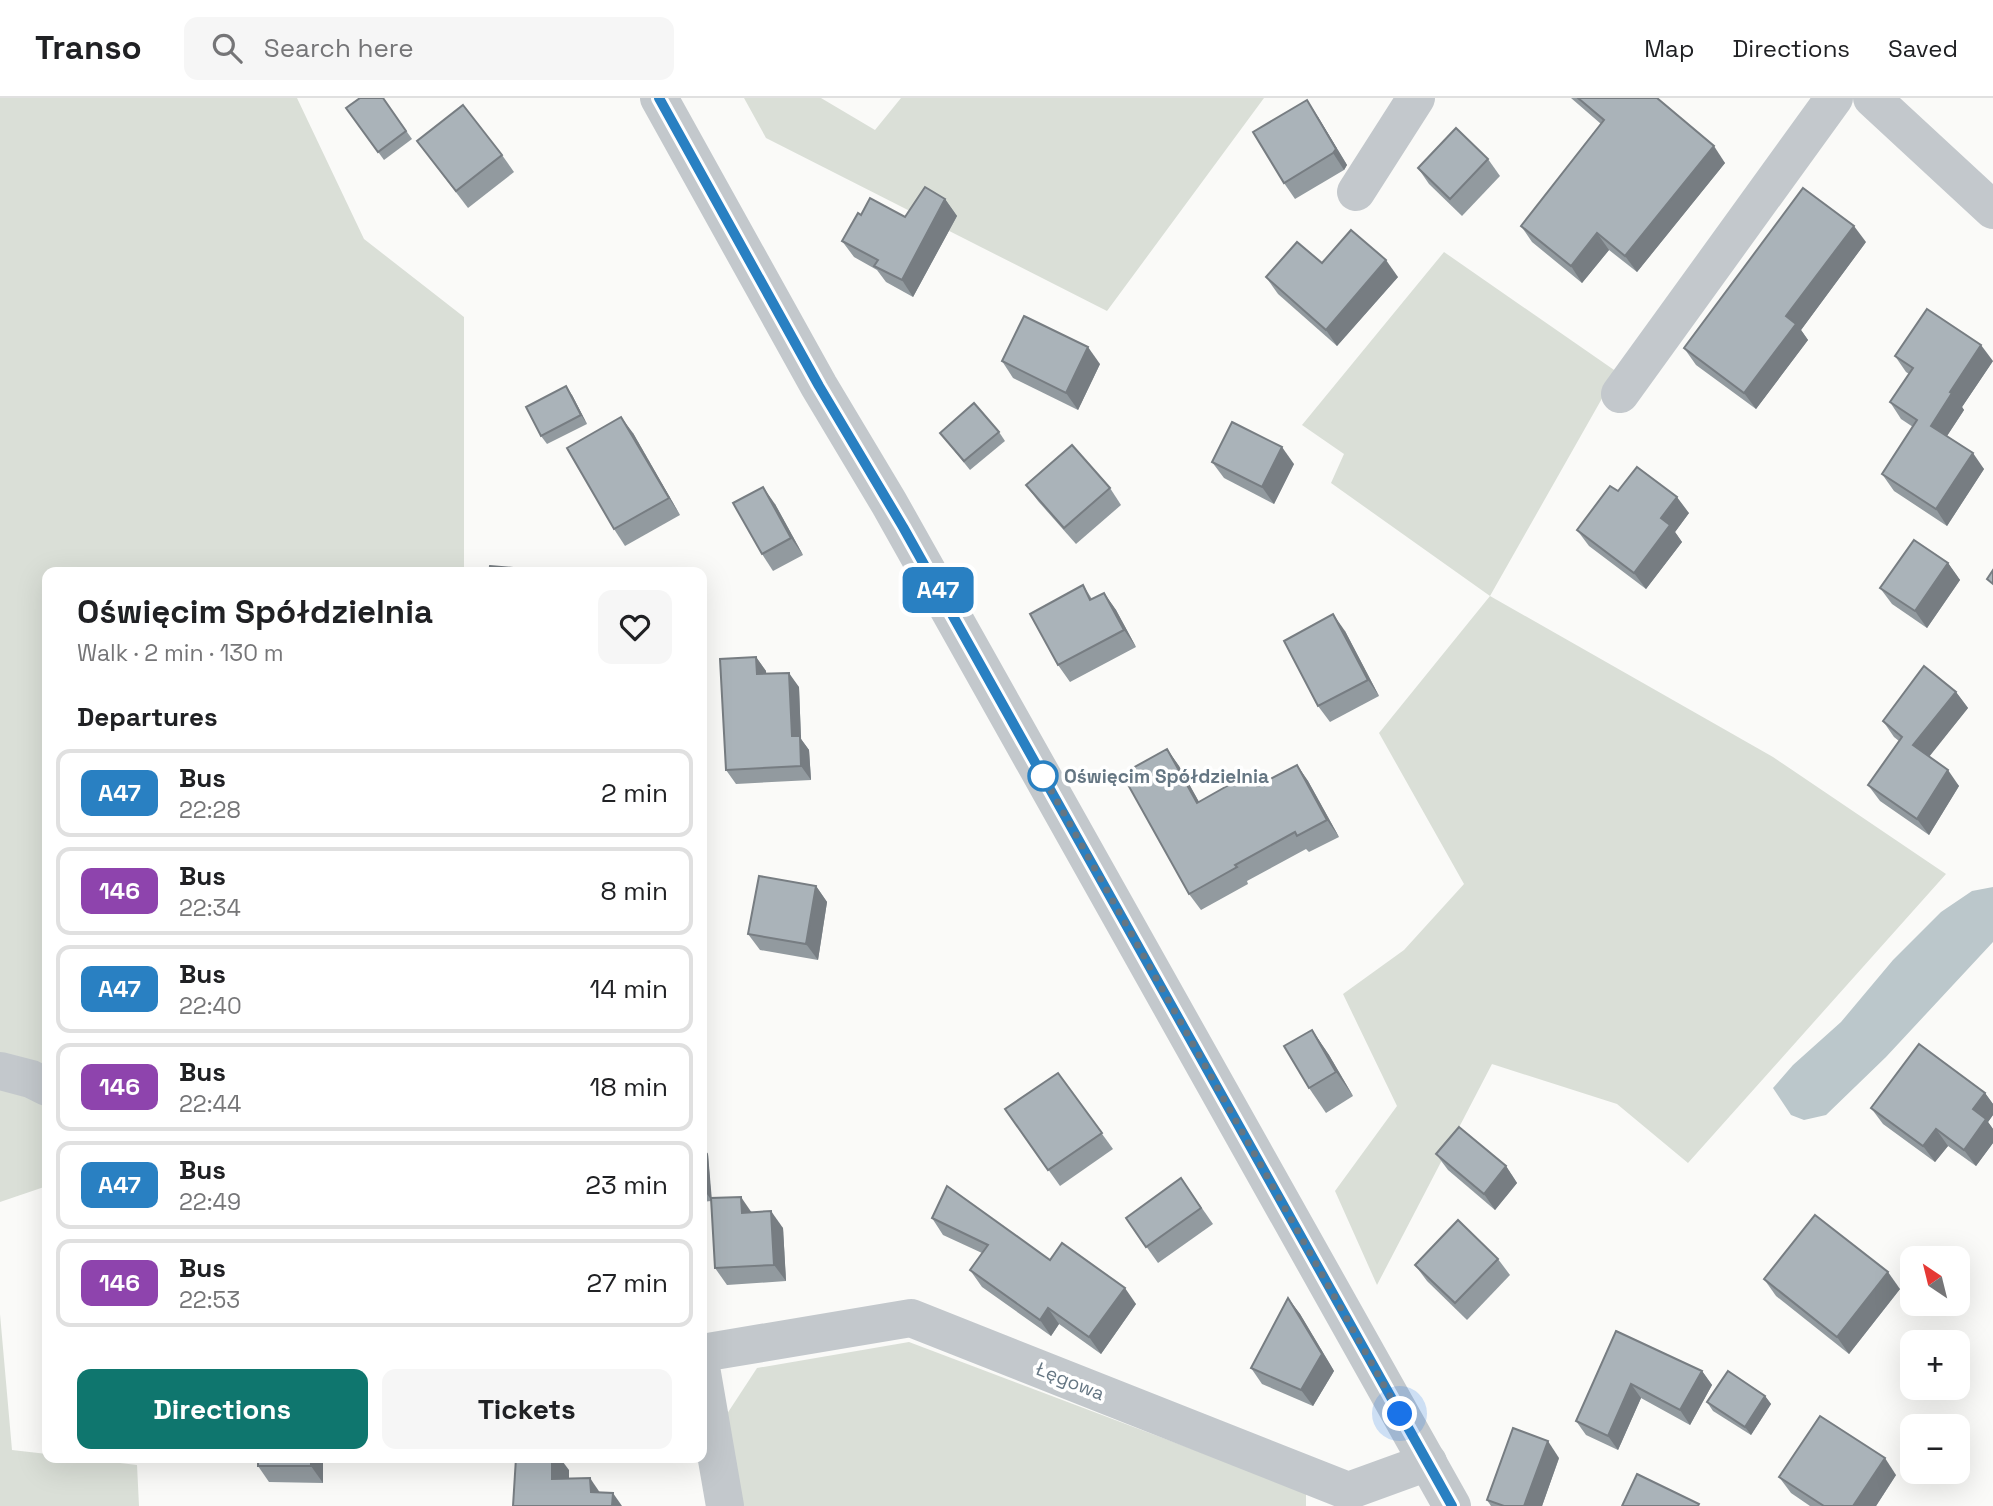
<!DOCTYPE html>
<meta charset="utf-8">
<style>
body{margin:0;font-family:"Space Grotesk",sans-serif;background:#f6f6f6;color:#202124;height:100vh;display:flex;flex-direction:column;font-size:26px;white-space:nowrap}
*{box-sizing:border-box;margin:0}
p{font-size:23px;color:#757577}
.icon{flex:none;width:38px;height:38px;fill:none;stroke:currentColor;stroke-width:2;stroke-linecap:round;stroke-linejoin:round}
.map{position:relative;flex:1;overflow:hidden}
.panel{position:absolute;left:42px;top:469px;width:665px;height:896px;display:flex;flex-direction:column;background:#fff;border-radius:14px;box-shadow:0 7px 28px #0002}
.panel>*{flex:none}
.badge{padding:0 14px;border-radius:10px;font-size:24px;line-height:46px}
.needle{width:46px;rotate:325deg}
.tools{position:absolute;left:1900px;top:1148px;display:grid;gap:14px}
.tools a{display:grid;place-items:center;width:70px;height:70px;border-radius:14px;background:#fff;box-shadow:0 7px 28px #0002;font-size:35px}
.you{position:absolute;width:35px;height:35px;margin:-18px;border:5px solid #fff;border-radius:50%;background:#1a73e8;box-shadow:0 0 0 10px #1a73e833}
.map>.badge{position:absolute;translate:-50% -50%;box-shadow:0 0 0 4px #fff}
h2{padding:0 35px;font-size:26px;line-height:63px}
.round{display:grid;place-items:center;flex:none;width:74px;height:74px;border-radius:14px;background:#f6f6f6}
.overview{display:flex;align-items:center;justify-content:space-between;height:119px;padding:0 35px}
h1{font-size:33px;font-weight:700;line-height:52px}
.cta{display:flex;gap:14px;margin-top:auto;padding:14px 35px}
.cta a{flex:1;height:80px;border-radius:14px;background:#0f766e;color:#fff;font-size:28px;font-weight:700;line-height:80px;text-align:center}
.cta a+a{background:#f6f6f6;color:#202124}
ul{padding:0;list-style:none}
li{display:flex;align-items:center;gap:21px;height:88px;margin:0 14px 10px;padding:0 21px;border:4px solid #e0e0e0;border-radius:14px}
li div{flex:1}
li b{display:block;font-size:26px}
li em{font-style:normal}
li .badge{min-width:77px;font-weight:700;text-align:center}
header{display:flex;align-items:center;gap:42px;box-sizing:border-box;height:98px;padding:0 35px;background:#fff;border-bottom:2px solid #e0e0e0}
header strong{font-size:33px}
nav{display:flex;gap:38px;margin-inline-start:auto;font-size:24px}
.search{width:490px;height:63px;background:#f6f6f6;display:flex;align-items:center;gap:18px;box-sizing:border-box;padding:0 24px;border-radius:14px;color:#757577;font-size:26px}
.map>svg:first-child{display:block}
.green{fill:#dadfd7}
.water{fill:#bbc7cb}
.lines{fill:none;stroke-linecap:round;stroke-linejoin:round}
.minor{stroke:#c3c8cc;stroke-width:38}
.wall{fill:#929a9f}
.shaded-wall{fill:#777d82}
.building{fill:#aab3b9;stroke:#777d82;stroke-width:2}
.line-casing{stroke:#fff;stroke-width:16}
.line{stroke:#2980c2;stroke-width:10}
.walk{stroke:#657683;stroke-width:7;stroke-dasharray:0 12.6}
.stop-dot{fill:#fff;stroke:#2980c2;stroke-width:3.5}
.labels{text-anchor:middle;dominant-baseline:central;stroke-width:7;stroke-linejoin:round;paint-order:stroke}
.stop-label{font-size:19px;font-weight:bold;fill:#657683;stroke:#fff;text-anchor:start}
.street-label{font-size:19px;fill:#657683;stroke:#fff}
</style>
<header>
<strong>Transo</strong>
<div class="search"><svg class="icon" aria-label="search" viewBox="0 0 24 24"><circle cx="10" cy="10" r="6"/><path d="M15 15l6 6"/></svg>Search here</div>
<nav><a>Map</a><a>Directions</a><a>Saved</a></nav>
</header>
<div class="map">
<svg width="1993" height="1408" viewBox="0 0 1993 1408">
<rect width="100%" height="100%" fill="#fafaf8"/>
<g class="green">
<path d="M0,0H297L364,141L464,219V474H47V1088L0,1104Z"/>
<path d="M744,0H821L875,32L901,0H1264L1107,213L766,40Z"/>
<path d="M1444,154L1617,274L1490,498L1773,659L1946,776L1688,1065L1617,1006L1492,966L1377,1187L1335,1093L1397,1008L1343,896L1404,852L1464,786L1379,635L1490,498L1331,385L1344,356L1302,327Z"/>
<path d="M0,1216L12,1352L47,1356V1360H78L137,1367L139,1408H0Z"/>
<path d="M909,1244L1306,1394V1408H740L723,1322L757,1270Z"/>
</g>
<path class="water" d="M1993,789V844L1886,959L1826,1017L1804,1022L1791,1017L1773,990L1793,967L1841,924L1893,862L1941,814L1972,793Z"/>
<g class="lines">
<g class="minor">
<path d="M659,0L819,288L889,405L1452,1408"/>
<path d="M1872,0L1993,112"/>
<path d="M1356,94L1416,0"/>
<path d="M1620,296L1834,0"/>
<path d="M0,973L31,981L47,989"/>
<path d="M702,1255L911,1220L1348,1393L1428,1364"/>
<path d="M702,1275L725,1408"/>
</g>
</g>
<g class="wall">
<path d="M383,0L412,41L384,62L346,10Z"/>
<path d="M1571,0H1657L1725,65L1637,174L1609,152L1582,185L1532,144L1521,128L1601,26Z"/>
<path d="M1318,19L1347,67L1344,72L1295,101L1284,85Z"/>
<path d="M417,43L502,57L514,74L468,110Z"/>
<path d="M1488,61L1500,78L1462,118L1429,86L1418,70Z"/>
<path d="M945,101L957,118L913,199L886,184L877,172L854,159L842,143L861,117L905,119Z"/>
<path d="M1866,144L1801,232L1808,242L1756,311L1696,267L1684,250Z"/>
<path d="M1322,165L1398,179L1337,248L1278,196L1266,179Z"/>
<path d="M1895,258L1993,263L1962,309L1964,312L1947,338L1984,371L1947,428L1894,393L1882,376L1913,329L1901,321L1890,304L1909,276L1906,274Z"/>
<path d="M1002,263L1100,266L1078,312L1013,280Z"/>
<path d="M572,297L587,326L547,346L541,338Z"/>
<path d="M999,334L1005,343L970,372L940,335Z"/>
<path d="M633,335L680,417L625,448L614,431Z"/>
<path d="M1212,364L1294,366L1274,406L1224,380Z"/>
<path d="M1026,387L1110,390L1121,407L1076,446L1038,403Z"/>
<path d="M1618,393L1689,415L1675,434L1682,444L1646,491L1589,448L1577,432Z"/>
<path d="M775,406L803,457L773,473L762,456Z"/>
<path d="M1948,465L1960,482L1927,530L1892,506L1880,490Z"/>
<path d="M1083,487L1092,501L1104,495L1116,512L1136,549L1070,584L1058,567Z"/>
<path d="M1345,533L1379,598L1330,624L1318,608Z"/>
<path d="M756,559L766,573V576L799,589L801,641L809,652L811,682L736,686L726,672Z"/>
<path d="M1956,594L1968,610L1929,658L1959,688L1929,737L1880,703L1868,687L1899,643L1894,639L1883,623Z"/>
<path d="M1167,651L1179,668L1199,704L1250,675L1258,687L1297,667L1308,683L1339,739L1309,754L1306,751L1247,783L1248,786L1201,812L1189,796Z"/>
<path d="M816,788L827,804L818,862L760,852L748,836Z"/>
<path d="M1312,932L1329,957L1353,998L1326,1015L1309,990Z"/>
<path d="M1058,975L1113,1051L1060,1088L1005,1011Z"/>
<path d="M1985,995L1993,1006V1017L1988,1024L1993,1031V1045L1976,1068L1948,1048L1935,1064L1883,1026L1871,1010Z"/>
<path d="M702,1047L708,1056L711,1100L752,1114L783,1130L786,1183L727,1187L715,1170L711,1103L702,1104Z"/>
<path d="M1436,1056L1506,1068L1517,1085L1495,1112L1448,1072Z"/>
<path d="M1181,1080L1213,1126L1158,1165L1126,1120Z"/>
<path d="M932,1120L1050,1162L1136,1206L1101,1256L1059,1226L1051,1238L982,1189L970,1172L982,1155L943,1137Z"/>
<path d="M1498,1161L1510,1177L1467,1222L1427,1183L1415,1167Z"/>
<path d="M1764,1181L1900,1191L1849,1256L1776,1198Z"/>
<path d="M1288,1200L1300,1216L1334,1273L1313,1308L1262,1286L1251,1270Z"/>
<path d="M1616,1233L1702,1273L1712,1287L1690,1327L1641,1300L1618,1352L1586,1337L1576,1323Z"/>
<path d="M1765,1298L1771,1306L1751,1337L1713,1313L1707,1304Z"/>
<path d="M258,1360H323V1385L269,1384L258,1368Z"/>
<path d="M1559,1360L1542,1408H1491L1487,1402Z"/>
<path d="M1896,1377L1876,1408H1810L1791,1395L1779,1379Z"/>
</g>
<g class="shaded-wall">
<path d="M1307,2L1318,19L1347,67L1344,72L1333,55Z"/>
<path d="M1714,48L1725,65L1637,174L1625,158Z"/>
<path d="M945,101L957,118L913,199L902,182Z"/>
<path d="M1854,128L1866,144L1801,232L1808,242L1756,311L1744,295L1786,218Z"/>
<path d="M1597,135L1609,152L1582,185L1571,168Z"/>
<path d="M1386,162L1398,179L1337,248L1326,232Z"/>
<path d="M1981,247L1993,263L1962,309L1964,312L1943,344L1931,328L1950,294Z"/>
<path d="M1088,249L1100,266L1078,312L1066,295Z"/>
<path d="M566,288L572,297L587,326L581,317Z"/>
<path d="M621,319L633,335L680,417L669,400Z"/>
<path d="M1282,349L1294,366L1274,406L1262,389Z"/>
<path d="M1973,355L1984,371L1947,428L1936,411Z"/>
<path d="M763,389L775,406L803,457L791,440Z"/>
<path d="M1677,399L1689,415L1675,434L1682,444L1646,491L1634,475L1661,420Z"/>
<path d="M1948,465L1960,482L1927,530L1915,513Z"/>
<path d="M1104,495L1116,512L1136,549L1124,532Z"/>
<path d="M1333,516L1345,533L1379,598L1368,582Z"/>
<path d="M756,559L766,573L767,590L757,576Z"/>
<path d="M789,575L799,589L801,641L809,652L811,682L801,668L792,638Z"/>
<path d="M1956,594L1968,610L1925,664L1913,647Z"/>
<path d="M1167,651L1179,668L1209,722L1197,705Z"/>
<path d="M1297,667L1308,683L1339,739L1327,722Z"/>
<path d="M1948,672L1959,688L1929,737L1917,721Z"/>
<path d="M816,788L827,804L818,862L806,846Z"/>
<path d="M1312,932L1329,957L1353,998L1336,974Z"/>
<path d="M1985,995L1993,1006V1017L1988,1024L1993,1031V1045L1976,1068L1964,1052L1973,1011Z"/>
<path d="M1936,1031L1948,1048L1935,1064L1923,1048Z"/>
<path d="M702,1047L708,1056L712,1103L702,1089Z"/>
<path d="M1506,1068L1517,1085L1495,1112L1484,1096Z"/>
<path d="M741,1099L752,1115H742Z"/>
<path d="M771,1113L783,1130L786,1183L774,1167Z"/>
<path d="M1888,1174L1900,1191L1849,1256L1837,1239Z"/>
<path d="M1125,1190L1136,1206L1101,1256L1089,1239Z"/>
<path d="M1288,1200L1300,1216L1334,1273L1313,1308L1301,1292Z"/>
<path d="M1048,1210L1059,1226L1051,1238L1040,1222Z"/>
<path d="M1702,1273L1712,1287L1690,1327L1680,1312Z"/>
<path d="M1631,1286L1641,1300L1618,1352L1608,1338Z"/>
<path d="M1765,1298L1771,1306L1751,1337L1745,1329Z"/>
<path d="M1548,1343L1559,1360L1542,1408H1524Z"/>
<path d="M311,1360H323V1385L311,1368Z"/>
<path d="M552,1360H560L569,1372V1406L552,1381Z"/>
<path d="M1885,1360L1896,1377L1876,1408H1853Z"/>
<path d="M590,1380L607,1405L591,1394Z"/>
<path d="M613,1395L622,1408H612Z"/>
</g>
<g class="building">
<path d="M360,0H383L406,33L378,54L346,10Z"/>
<path d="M1578,0H1657L1714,48L1625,158L1597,135L1571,168L1521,128L1604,22Z"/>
<path d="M1307,2L1336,51L1333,55L1284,85L1253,34Z"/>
<path d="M463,7L502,57L456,93L417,43Z"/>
<path d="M1456,30L1488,61L1450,101L1418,70Z"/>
<path d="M925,89L945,101L902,182L874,168L878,162L842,143L858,115L861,117L870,100L905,119Z"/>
<path d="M1803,90L1854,128L1786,218L1796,226L1744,295L1684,250Z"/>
<path d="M1351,132L1386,162L1326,232L1266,179L1297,144L1322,165Z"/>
<path d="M1927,211L1981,247L1950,294L1952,295L1931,328L1973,355L1936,411L1882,376L1917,322L1890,304L1913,270L1895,258Z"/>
<path d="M1024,218L1088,249L1066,295L1002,263Z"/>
<path d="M566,288L581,317L541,338L526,309Z"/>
<path d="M974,305L999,334L964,363L940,335Z"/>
<path d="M621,319L669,400L614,431L567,350Z"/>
<path d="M1232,324L1282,349L1262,389L1212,364Z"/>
<path d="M1072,347L1110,390L1064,430L1026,387Z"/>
<path d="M1637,369L1677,399L1661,420L1670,427L1634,475L1577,432L1610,388L1618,393Z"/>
<path d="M763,389L791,440L762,456L733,405Z"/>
<path d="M1914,442L1948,465L1915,513L1880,490Z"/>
<path d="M490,468L536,472L535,474H489Z"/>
<path d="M1993,472V486L1987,481Z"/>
<path d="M1083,487L1090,502L1104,495L1124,532L1058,567L1030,516Z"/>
<path d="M1333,516L1368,582L1318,608L1284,543Z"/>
<path d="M756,559L757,576L789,575L792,638H800L801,668L726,672L720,561Z"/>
<path d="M1924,568L1956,594L1913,647L1948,672L1917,721L1868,687L1902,639L1883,623Z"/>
<path d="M1167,651L1197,705L1250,675L1257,688L1297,667L1327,722L1297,738L1295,734L1235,767L1237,769L1189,796L1122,676Z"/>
<path d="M759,778L816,788L806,846L748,836Z"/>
<path d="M1312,932L1336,974L1309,990L1284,948Z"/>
<path d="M1919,946L1985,995L1973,1011L1986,1021L1964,1052L1936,1031L1923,1048L1871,1010Z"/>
<path d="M1058,975L1102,1035L1048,1072L1005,1011Z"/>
<path d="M1459,1029L1506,1068L1484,1096L1436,1056Z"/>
<path d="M1181,1080L1201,1110L1146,1149L1126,1120Z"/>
<path d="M947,1088L1050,1162L1062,1145L1125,1190L1089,1239L1048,1210L1040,1222L970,1172L988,1147L932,1120Z"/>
<path d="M741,1099L742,1115L771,1113L774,1167L715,1170L711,1100Z"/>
<path d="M1815,1117L1888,1174L1837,1239L1764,1181Z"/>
<path d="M1458,1122L1498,1161L1455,1205L1415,1167Z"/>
<path d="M1288,1200L1322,1256L1301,1292L1251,1270Z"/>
<path d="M1616,1233L1702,1273L1680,1312L1631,1286L1608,1338L1576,1323Z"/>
<path d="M1728,1273L1765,1298L1745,1329L1707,1304Z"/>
<path d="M1820,1318L1885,1360L1853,1408H1824L1779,1379Z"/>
<path d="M1513,1330L1548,1343L1524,1408H1504L1487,1402Z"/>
<rect x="258" y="1360" width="53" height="8"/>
<path d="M516,1360H552V1381L590,1380L591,1394L613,1395L612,1408H513Z"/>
<path d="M1637,1376L1699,1406L1698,1408H1622Z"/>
</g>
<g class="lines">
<defs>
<path id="line" d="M659,0L819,288L903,429L1452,1408"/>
</defs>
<use href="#line" class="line-casing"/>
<use href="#line" class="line"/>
<path class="walk" d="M1043,678L1038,669L1400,1316"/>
</g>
<circle class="stop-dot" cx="1043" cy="678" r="14"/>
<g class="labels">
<g class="stop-label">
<text x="1064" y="678">Oświęcim Spółdzielnia</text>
</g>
<g class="street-label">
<text transform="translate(1070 1283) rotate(22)">Łęgowa</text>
</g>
</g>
</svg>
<div class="tools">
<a><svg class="needle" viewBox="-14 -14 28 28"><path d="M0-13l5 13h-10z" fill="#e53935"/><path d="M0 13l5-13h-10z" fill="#757577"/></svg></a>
<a>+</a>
<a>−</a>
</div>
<div class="you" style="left:1400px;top:1316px"></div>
<b class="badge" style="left:938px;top:492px;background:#2980c2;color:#fff">A47</b>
<section class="panel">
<div class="overview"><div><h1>Oświęcim Spółdzielnia</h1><p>Walk · 2 min · 130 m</p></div><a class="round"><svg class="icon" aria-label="heart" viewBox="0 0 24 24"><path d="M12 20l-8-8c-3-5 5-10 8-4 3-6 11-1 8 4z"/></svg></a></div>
<h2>Departures</h2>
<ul>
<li><span class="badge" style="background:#2980c2;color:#fff">A47</span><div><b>Bus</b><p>22:28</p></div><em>2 min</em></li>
<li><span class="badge" style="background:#8e44ad;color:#fff">146</span><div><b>Bus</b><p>22:34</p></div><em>8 min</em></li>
<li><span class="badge" style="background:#2980c2;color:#fff">A47</span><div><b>Bus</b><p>22:40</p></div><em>14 min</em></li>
<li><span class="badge" style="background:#8e44ad;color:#fff">146</span><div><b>Bus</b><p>22:44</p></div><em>18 min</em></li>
<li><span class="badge" style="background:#2980c2;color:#fff">A47</span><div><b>Bus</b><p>22:49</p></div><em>23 min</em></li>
<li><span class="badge" style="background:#8e44ad;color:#fff">146</span><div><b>Bus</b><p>22:53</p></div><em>27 min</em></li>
</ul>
<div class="cta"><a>Directions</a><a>Tickets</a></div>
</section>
</div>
